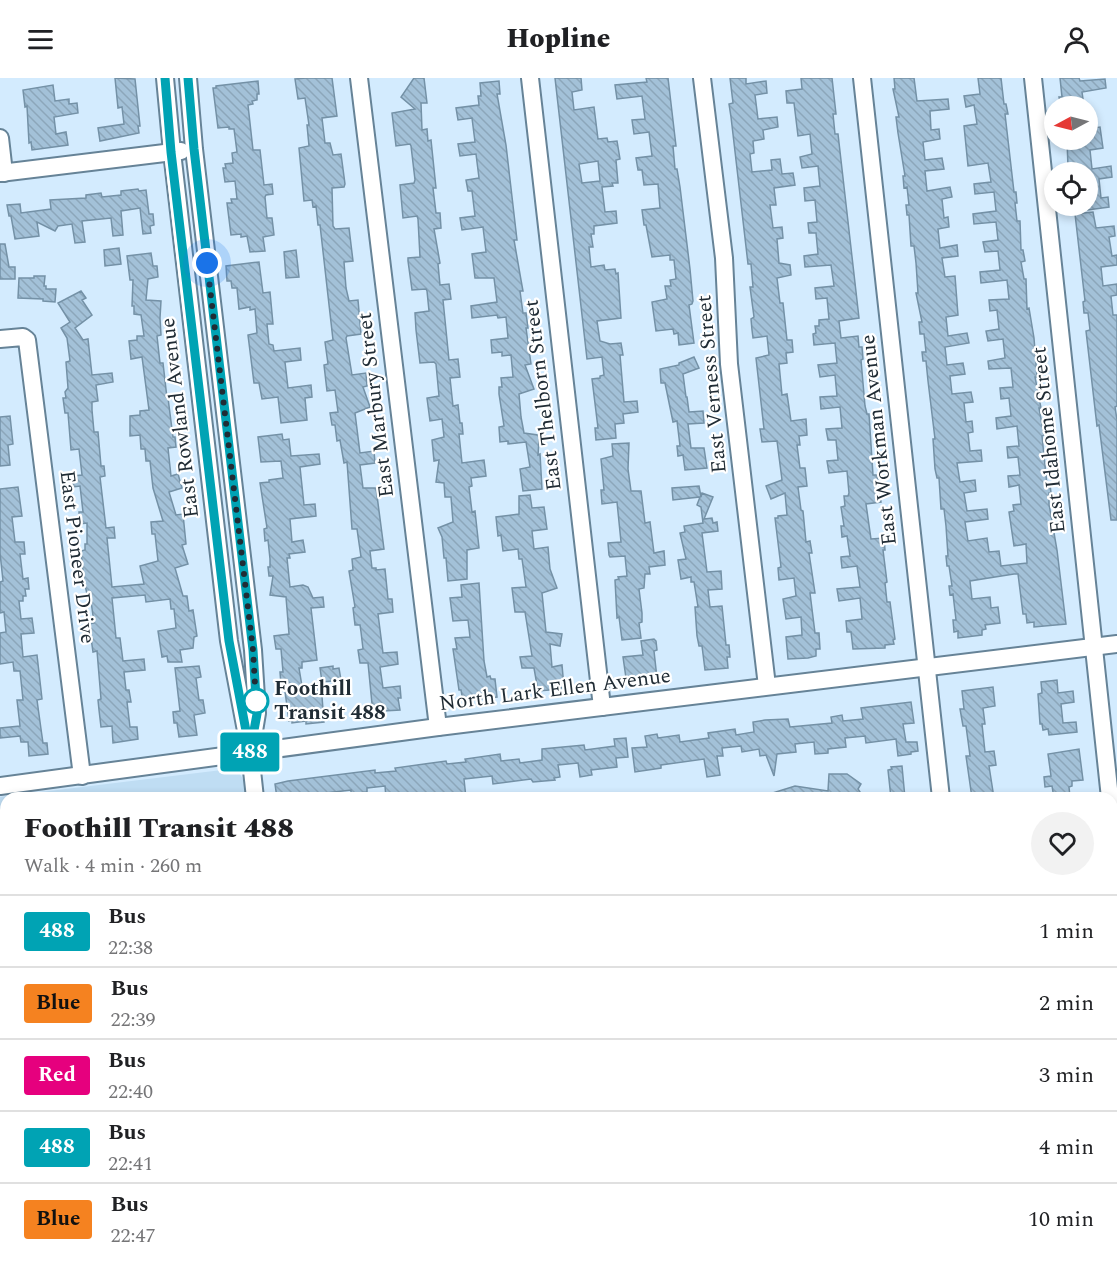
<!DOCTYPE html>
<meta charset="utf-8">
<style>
body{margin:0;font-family:Spectral,serif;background:#f2f2f2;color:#202124;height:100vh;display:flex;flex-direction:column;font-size:22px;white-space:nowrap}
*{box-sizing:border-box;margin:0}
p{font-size:20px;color:#757577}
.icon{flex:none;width:33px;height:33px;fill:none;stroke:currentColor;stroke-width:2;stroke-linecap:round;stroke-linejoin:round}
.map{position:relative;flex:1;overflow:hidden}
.panel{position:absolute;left:0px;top:714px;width:1118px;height:474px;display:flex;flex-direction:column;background:#fff;border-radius:18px 18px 0 0;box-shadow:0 3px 9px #0003}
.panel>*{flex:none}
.badge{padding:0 12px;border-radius:4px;font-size:21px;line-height:39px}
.needle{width:39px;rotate:263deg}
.controls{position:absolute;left:1044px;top:18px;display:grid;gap:12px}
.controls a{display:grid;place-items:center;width:54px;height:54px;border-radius:50%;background:#fff;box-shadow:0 3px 9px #0003;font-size:30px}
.you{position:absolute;width:30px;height:30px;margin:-15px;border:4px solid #fff;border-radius:50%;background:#1a73e8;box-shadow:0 0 0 9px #1a73e833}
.map>.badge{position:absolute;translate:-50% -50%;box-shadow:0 0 0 3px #fff}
.round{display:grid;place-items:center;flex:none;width:63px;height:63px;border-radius:32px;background:#f2f2f2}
.head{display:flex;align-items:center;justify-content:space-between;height:102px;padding:0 24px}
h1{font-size:28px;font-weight:800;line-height:45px}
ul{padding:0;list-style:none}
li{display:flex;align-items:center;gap:18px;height:72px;padding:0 24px;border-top:2px solid #e0e0e0}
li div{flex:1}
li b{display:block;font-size:22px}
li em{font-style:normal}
li .badge{min-width:66px;font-weight:700;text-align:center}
header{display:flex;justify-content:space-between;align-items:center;height:78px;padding:0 24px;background:#fff;font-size:27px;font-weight:800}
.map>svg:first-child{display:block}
.built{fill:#bfddf3}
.building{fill:url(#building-back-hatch);stroke:#7491a6;stroke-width:1.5;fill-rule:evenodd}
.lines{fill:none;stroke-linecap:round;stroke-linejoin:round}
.minor-casing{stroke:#668397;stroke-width:20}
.minor{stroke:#fff;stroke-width:16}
.line-casing{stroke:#fff;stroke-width:14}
.line{stroke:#00a3b4;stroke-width:9}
.walk{stroke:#202c35;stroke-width:6;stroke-dasharray:0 10.8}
.stop-dot{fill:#fff;stroke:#00a3b4;stroke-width:3}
.labels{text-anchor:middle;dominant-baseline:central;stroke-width:4.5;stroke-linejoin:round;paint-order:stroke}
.street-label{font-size:21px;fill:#202c35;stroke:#fff}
.stop-label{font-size:21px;font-weight:bold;fill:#202c35;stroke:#fff;text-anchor:start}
</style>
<header><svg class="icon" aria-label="menu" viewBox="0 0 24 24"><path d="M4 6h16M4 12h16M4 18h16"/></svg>Hopline<svg class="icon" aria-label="person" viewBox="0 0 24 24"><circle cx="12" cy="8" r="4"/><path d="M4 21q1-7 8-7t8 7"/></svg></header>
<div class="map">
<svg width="1117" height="1188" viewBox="0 0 1117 1188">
<defs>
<pattern id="building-back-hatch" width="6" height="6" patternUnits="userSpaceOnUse" patternTransform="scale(1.5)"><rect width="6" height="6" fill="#a3c1d8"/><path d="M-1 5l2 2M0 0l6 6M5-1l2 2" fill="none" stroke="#8ca6ba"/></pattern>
</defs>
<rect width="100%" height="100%" fill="#d3ebfe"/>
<path class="built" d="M230,691L238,693L246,706L248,720H6V1105L0,1106V719Z"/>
<g class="building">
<path d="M115,0L135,1L140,48H138L139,55L100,63L98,50L124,46L122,29L118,30Z"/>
<path d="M306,0H332L337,38L322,40L325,65H330L333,77L341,76L345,106L344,109L332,110L333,148L335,151L349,150L353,183L344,184L346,210L349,223L358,222L361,256L347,258L346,260L352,297L366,295L367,308L363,309L370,329L355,335L360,375L374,373L375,385L360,387L363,410H376L384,471L370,473L372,490H376V492L385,491L388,521H392L393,534L378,536L383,575L397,574L398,586L380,589L383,610L400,608L401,620H398L400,632L383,633V635L370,636L369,626H372L368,585H360L358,572L363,571L361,554L360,547H355L353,530L355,529L349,493L353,492L352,481L361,479L357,451H352L347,384L344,385L340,362L337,363L335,347H332L330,335L338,334L335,312L327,313L324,287L328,286L325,264L333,262L320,147H318L316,128L313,129L312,122L304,123L299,70L309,68L307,47H309L305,20L298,21L295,1Z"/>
<path d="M414,0H424L427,25H421L422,52L427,51L428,63L431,62L436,110H433L436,135H440L441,150L434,151L440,185L438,186L440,207L449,206L451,221L443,222L449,282L458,281L460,299L450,300L453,328L458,327L460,345H462L463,356H459L462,385L484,382L486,398L471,400L472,408L469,409L472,434L475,433L479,470L467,472V501L448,503L446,480H444L442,459L438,450L453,444L451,419H445L444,405L436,404L439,382L434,383L432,362L444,359L442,341L430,343L427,320L439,318L436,286L434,284L420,285L416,252L415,235L429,233L427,213L426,211L412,212L408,183V180L420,179L418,141L417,138L403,140L400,107L414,105L415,102L411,68L410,66L396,68L392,35L415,31L401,19Z"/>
<path d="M555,0H581L582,12L572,14L574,32L594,29L598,61L607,60L608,64L617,63L620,81L616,82L618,105H612L613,108L602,109L605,134L616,133L617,145L594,148V156H591L593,169H589L591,189L604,187L605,192L615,191L616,196L618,195L621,240L597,243L600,263L610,266L621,265L623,277H620L624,324L637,323L638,334L623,336L624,345L615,346L616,360L596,362L595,350H598L592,301L600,300V298L604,297L602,279L587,281ZM598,83L600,103L582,105L579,86Z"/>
<path d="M646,0H668L676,68H673L675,91H677L680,109L690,191L693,223L692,226L689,227L694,265L679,267L678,255L674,256L673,251L656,253L652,224L667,221L665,208H671L670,202L676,201L674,182H670V177L652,179L646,147H644L642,132L660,130L658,106L644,107L642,92H638L636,80L652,78L649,54L634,56L632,42L645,41L642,18L617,21L615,7L647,4Z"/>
<path d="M730,0H746V6L766,3L767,15L755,17L758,41L777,39L778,49L763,52L764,61L753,63L754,75L750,76L752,94L772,92L771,82L780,81L782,96L793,95L795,107L774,110L776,127H770L773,150L782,149L783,160L777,161L779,185L790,187L791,197L777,200L780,225H783L787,262H792L793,274L786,275L787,285L779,286L782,317L787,316L791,343L806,341L807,357L799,358L800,367H797L800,390H805L807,408L798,409L801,432L803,433L806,464L810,463L812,475H809L815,515H810L815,555H819L820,571H816V578L808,580L788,581L786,559L802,557L801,539L786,541L783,521L796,518L794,500L779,502L778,490L781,489L775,440H778V438L787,437L785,415L771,421L766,408L782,402L777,363L762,364L760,351H764L756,280L769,277L767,258L753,260L752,252L751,241L754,239L750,209H753L751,186H748L731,39L729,26L733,25Z"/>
<path d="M801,0H832L836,36H833L835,56H838L859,240L839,243L841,260L858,258L859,269H862L863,281L861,282L865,328L867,336H869L873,397H877L881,424L866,426L871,461L884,460L885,472H883L887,504L885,505L887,524H890L895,561L893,562L894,566L885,567V570L853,571L851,554H847L846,543L862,541L860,520L839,523L837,511L860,509L857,488L842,490L841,481V479L850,478L847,458L842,459L841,448H844L841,429L845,428L844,418H848L849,415L847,393L829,395L827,383L838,382L836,362H828L826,351L842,350L840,329L821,331L820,319L837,318L835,297L820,299L818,287L837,285L835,265L814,267L813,256L816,255L815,248H819V242L829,241L827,220L816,221L815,210L834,208L831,187L805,189L804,178L818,176L816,155H809L808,145L817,144L815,122L805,123L804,110L820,108L818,88L802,90L800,79L812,76L810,56L798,58L794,25H787L786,13L802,11Z"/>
<path d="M894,0H914L917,23L948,21L949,31L930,33L931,52L939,51L940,61L923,64L925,82L942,80L944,91L925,93L927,113L950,109L952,119L942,121L944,140L948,139L949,149L938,151L940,170L957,167L958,178L942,180L945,199L955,198L958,237L946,239L948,258L967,255L969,265L945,269L947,287L963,285L965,296L950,298L952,316L971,314L973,324L964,325L966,344L972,343L973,354L968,355L970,373L981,372L982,383L957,385L960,404L975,402L976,413L964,415L967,433L987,431L988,441L965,444L968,463L987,460L989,474L999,473L1001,488L1027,485L1026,466L1014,468L1009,434L1014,433L1013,427L1021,426L1019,407L1009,409L1008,398L1020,397L1018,379L1008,380L1007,369L1019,368L1017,348L997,351L996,340L1011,338L1009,320L1001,321L1000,310L1013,309L1011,290L989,291L988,283L1005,280L1003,261L988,263L986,253L999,251L997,232L990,233L989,222L1009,221L1007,202L981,205L980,194L1000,192L998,173L985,174L983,164L998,162L996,144L974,146L973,136L996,133L994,114L975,116L974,106L991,104L988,85L968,88L964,48L977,46L974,27L966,29L964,18L980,16L978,0H1001L1004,26H1006L1008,36H1005L1014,114H1016L1017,125H1015L1017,143H1020L1021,172H1023L1025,183L1021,184L1024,201H1026L1027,231L1029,230L1034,260L1037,299H1035L1041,330H1039L1044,357L1042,358L1047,407L1050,406L1051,415H1049V426L1057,472L1066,546L1034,549V544L1027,545L1026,536H1023L1018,496H1014L970,503L972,521L990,519L991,530L998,529L1000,545L985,547L986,551L982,552V557L958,560V553L954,554L953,542H956L953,516L950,517L949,508H952L949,488H947L946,478H948L946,448L944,431H941L939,400H937L935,391L933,361H935L928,303L926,283H923L922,274H926L924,256H920L919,244H922L916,215H918L916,185L914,168H911L909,137H907L906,127H909L907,109L904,110L903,98H905L898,55L896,39H899L893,11H895Z"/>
<path d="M1060,0H1079L1080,3L1105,1L1106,10L1082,14L1084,28H1061L1059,19H1062Z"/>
<path d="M258,3L259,16H257V22L252,23L253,26L248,27L253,72H260L264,107L272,106L273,116L266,117L265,119L267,140H272L274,157L263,159L265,173L250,174L247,158L241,159V156L231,157L227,125H232L231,121H237L235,103L225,104L223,90H226L225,86L233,85L232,75L237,74L234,51H229V49L218,50L213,10H216V8Z"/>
<path d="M499,3L500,16H497L506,67L517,162H514L521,202L523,213H520L523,235H526L528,250H526L531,286L525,287L534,311L519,316L521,339L524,355L545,358V361L539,362L538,377L540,376L542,411L523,413L520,391L530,389L526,364L508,366V363L500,364L499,349L504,348L499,316V309H502L501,300L513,299L511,277L502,278V274L492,275L491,262L508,260L506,239L498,240L497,237L472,240L471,228L497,224L494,200H475L472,176L486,174L483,149L462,152L460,140L475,138L472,113H468L466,102L479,100L476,76L460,78L458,66L475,64L472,40L458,42L456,30L479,27L478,18H481L480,5Z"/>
<path d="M53,7L55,23L69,21V26L77,25L78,35L54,39L56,56L66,54L68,67L32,72L31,64L29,65L27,28L25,29L23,12Z"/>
<path d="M1100,49L1103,70L1090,72L1092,91L1111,88L1112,99L1099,101L1101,120L1108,119L1109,129L1088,132V94H1072L1071,89H1068L1067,62H1088V51Z"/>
<path d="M138,111L139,113L146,112L149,136H153L154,147L150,148L151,155L143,156L140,130L121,133L123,157L113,158L111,140L82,143L85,164L75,165L72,146L58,148L55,153L37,144L39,158L15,161L11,138H9L7,127L20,126L21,135L51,131L50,122L86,120V117L101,115L102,119L121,117V113Z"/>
<path d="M1093,134L1096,150L1114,148L1115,158L1109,159L1112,178L1117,177V187L1101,189L1103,208L1117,206V217L1111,218L1113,237H1117V328L1115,329L1117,342V442H1111L1099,347L1097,348L1086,253L1090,252L1088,235H1084L1083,224L1085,223L1075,136Z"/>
<path d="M0,166H5L9,189H15V201H0Z"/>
<path d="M119,170L121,186L105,188L104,172Z"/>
<path d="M296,172L299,199L286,200L284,174Z"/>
<path d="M151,175L153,188H157L158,199L148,201L146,222L161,223L160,240L161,257L157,258L160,285H163L167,320H168L173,359H175L176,369L168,370L171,398L178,396L182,410L169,414L176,437L183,436L186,466L182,467L188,486L175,490L183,518H187L189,533L193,532L197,558L194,559L193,570L180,572L182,584H168L167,578L162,579L158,553L176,550L174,531H171L170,521L146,524L145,517L112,520L116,560H120L123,583L144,581L145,592L124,594L126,612H129L131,624H127L130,649H137L138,661L113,665L112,648L101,649L99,632L98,622L101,621L97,573L93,574L89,546L94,545L90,516H87L84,503L81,473L85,472V466H87V445L80,446L79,434H83L80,408L73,409L72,398L82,397L79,371L71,372L68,335H65L63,320H66L65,314L68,310L66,284L70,283L67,260L61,250L70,244L58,225L81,213L86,220L82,222L92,237L75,250L83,262L88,261L92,297L112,295L113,304L96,307L98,323L92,324V332L94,354H98L101,388H104L105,398L100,399L106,450L114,449L115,460H107L112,509L144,506L140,488L158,483L155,456H152L151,444L163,443L153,410L150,383H146L145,371H141L140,357L130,358V338L140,337V333L149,332L142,279L131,281L129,263L137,262V258H144L141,237L134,236V228H132L133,202H130L127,178Z"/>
<path d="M259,184L263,215L270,214L273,246H267L269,266L273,267L274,273L300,270L301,282L285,284L288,310L311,307L312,319L305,320L307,342L281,345L278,319L262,321L259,305H254L248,257L257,255L255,231L250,232V229L239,231L237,210H232L231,203H227L226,188Z"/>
<path d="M34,198H45L44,208H46V211H56L55,224L43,223V221L18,220L19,200H34Z"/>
<path d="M694,279L699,290L683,296L686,319H687L689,334L703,333L704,345L688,346L691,370H704L707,390L685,392L683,377L678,378L677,368H680L677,343L673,344L665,305H661L660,291L679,287V285Z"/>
<path d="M10,338L13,366L8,367L10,387L0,388V339Z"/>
<path d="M282,356L283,362L289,361L291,378L319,376L320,386L300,389L304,427L315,426L316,438L290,441L292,464L303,462L305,474L289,476L290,480H287L290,509L303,507L308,509L313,520L323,519L324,529L311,530L317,582L302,584V590H299L302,608L321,606L324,644L306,646V643L292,645V642L289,643L284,606L281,607L280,594H283L281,571H276L274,558L289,556L286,519L270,517L273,498H269L268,489H270V481L268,462L265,463L264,451L267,450L260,405L269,404V402L283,400L281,383L261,384L258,359Z"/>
<path d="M629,365L628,391L631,413H641L645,445L650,444L654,475L664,473L665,487L649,489L650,496H645L644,510L639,511L642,535V544L639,545L641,560L622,562L619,539L617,540L615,502L619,501L618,499L627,498L625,478L610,479L609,477L608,465L621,464L617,424L602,426L601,412H604L601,381L613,378L612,366Z"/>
<path d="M699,408L701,419L702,415L713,419L704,441L712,440L713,445L717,444L718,453L702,455L707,494L721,493L722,511L708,512L710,529L722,528L726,567H729L730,579H727L728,590L705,592L702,568H699L697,558L695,529H698L694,504H691V499L681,501L678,482L686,481L680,455L685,454L684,448L703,445L701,429L697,427L700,419L673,422L672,410Z"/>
<path d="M18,409L22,438L12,439L15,464H24L25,476H20L23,501L28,500L29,511H25L26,518H23V523H19L21,541L32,540L34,555L21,556L23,579L37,577L42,621L37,622L41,651L43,665H47L48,676L29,678L28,664H21L20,658L0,660V650L20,648L17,622H23L20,593H14L13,584L0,586V555L6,554L4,534L0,535V504L3,503L0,475V411Z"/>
<path d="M530,417L532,430L544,429L547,451L532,453L534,471L548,469L550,491L557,510L542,515L546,554L562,556L560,568L550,566L552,589L562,587L564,609H561V611L538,613L534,590H522L520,579L532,578L525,534H515L512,510L526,509L522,481H519L518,471L503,473L501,457L498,458L496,439L519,436V418Z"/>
<path d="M479,505L484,583L487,599L490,598L491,601H495L497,619L463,623L461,612H459L453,571H457L455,560L470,559L468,542L453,543L450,520L462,519L461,507Z"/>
<path d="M654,561L656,563L657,572L654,573L657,600L643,602H635L634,599L626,600L623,579L643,577L641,563Z"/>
<path d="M199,588L201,599L196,600L199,622H203L205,635L194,637L197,657L179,659L177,645H174L173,634L180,633L175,590Z"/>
<path d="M333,588V591L339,590L341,602L322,604L320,590Z"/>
<path d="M1057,602L1058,615L1073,613L1074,624L1061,626L1063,645L1076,644L1077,654L1049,657L1048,651L1043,652L1042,646H1040L1038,616L1042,615L1041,604Z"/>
<path d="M993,609L995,628L983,630L985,646H982L985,674L994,673L996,687L989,688L994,720H972L966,678H970L966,648H963L960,631H964L962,613Z"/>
<path d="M911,624L914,645L903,646L906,664H917L918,673L911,674V676L898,678L896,661L866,665L865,658L845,660L846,669L828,671V675L815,676L814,664L795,666L796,674L777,676L774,698L766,677L760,678L759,671L742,674L741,668L722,670L723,678H717L720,697L707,699L704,681L661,687V690L635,694L632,670L647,669L645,658L657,656L658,660L679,657L680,664L709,660L708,655L735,651L736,657L754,654L753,644L765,642L788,641L790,649L832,645L831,639L842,637L843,643L863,641L861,630Z"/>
<path d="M626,660L628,679L616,680L617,689L591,692L592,697L580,699L578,685L558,687L560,699L554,700L555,702L533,704L531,701L493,706L492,698L464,701L466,720H454V718L434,720H386L385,708L367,710V714L351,716V712L326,715L327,720H313V716L294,718V720H277L275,706L288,703L375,692V695L396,693L395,690L446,683L447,686L466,684L465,681L500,676L501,683L519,681L520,685L542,682V671L584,667L585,672L615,668L614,661Z"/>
<path d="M1079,671L1083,702L1072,703V708L1069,709L1070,719L1054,720L1052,708L1045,709L1044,699L1051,698L1048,676Z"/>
<path d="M902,688L905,720H891L888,692L892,691L891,689Z"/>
<path d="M829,696H847L861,706L858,711L862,717H849L850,720H764L763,718L795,708L828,713Z"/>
</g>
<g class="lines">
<defs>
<g id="minor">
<path d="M165,0L172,74L229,563L250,674L255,720"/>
<path d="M188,0L194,71L253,572L257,635L252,665"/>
<path d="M359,0L438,649"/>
<path d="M530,0L602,629"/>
<path d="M702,0L724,180L729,286L767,608"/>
<path d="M862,0L941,720"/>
<path d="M1033,0L1110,720"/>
<path d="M0,60L4,95"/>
<path d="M0,95L181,73"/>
<path d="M0,261L23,259L27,262L82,698"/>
<path d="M0,708L438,649L1117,566"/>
<path d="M1112,729L1117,780"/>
<path d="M59,1182V1188"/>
<path d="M193,1182V1188"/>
<path d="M331,1182L332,1188"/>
<path d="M470,1182V1188"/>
<path d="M880,1182V1188"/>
<path d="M1018,1182L1019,1188"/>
</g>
</defs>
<use href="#minor" class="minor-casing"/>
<use href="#minor" class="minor"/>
</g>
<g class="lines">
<defs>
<path id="line" d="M165,0L171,74L229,563L250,674L257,636L253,572L194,71L188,0"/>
</defs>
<use href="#line" class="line-casing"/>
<use href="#line" class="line"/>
<path class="walk" d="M207,185L253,572L256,623"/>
</g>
<circle class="stop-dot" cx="256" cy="623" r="12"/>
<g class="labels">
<g class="street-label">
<text transform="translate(712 306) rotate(-95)">East Verness Street</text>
<text transform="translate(543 317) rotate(-97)">East Thelborn Street</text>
<text transform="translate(376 327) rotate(-97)">East Marbury Street</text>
<text transform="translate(180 340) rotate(-97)">East Rowland Avenue</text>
<text transform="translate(879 362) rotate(-96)">East Workman Avenue</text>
<text transform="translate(1049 362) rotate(-96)">East Idahome Street</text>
<text transform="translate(77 479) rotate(83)">East Pioneer Drive</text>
<text transform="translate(555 612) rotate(-7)">North Lark Ellen Avenue</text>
</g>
<g class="stop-label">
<text x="274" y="611">Foothill<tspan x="274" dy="24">Transit 488</tspan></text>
</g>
</g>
</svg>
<div class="controls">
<a><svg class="needle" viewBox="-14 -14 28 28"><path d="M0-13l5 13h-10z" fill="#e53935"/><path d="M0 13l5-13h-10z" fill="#757577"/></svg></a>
<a><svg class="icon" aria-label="locate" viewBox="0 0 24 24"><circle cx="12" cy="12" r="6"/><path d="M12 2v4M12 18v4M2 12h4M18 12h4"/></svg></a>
</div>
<div class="you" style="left:207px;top:185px"></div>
<b class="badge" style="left:250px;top:674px;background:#00a3b4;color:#fff">488</b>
<section class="panel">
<div class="head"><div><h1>Foothill Transit 488</h1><p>Walk · 4 min · 260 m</p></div><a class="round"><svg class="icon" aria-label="heart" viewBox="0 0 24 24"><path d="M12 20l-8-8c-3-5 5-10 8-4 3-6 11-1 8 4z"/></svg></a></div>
<ul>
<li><span class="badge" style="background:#00a3b4;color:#fff">488</span><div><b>Bus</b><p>22:38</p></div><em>1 min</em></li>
<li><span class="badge" style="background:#f58220;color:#111">Blue</span><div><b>Bus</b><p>22:39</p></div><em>2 min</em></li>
<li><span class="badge" style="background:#e6007e;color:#fff">Red</span><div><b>Bus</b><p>22:40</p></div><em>3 min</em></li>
<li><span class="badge" style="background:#00a3b4;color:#fff">488</span><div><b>Bus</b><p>22:41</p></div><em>4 min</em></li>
<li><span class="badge" style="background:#f58220;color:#111">Blue</span><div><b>Bus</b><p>22:47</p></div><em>10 min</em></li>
</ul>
</section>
</div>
